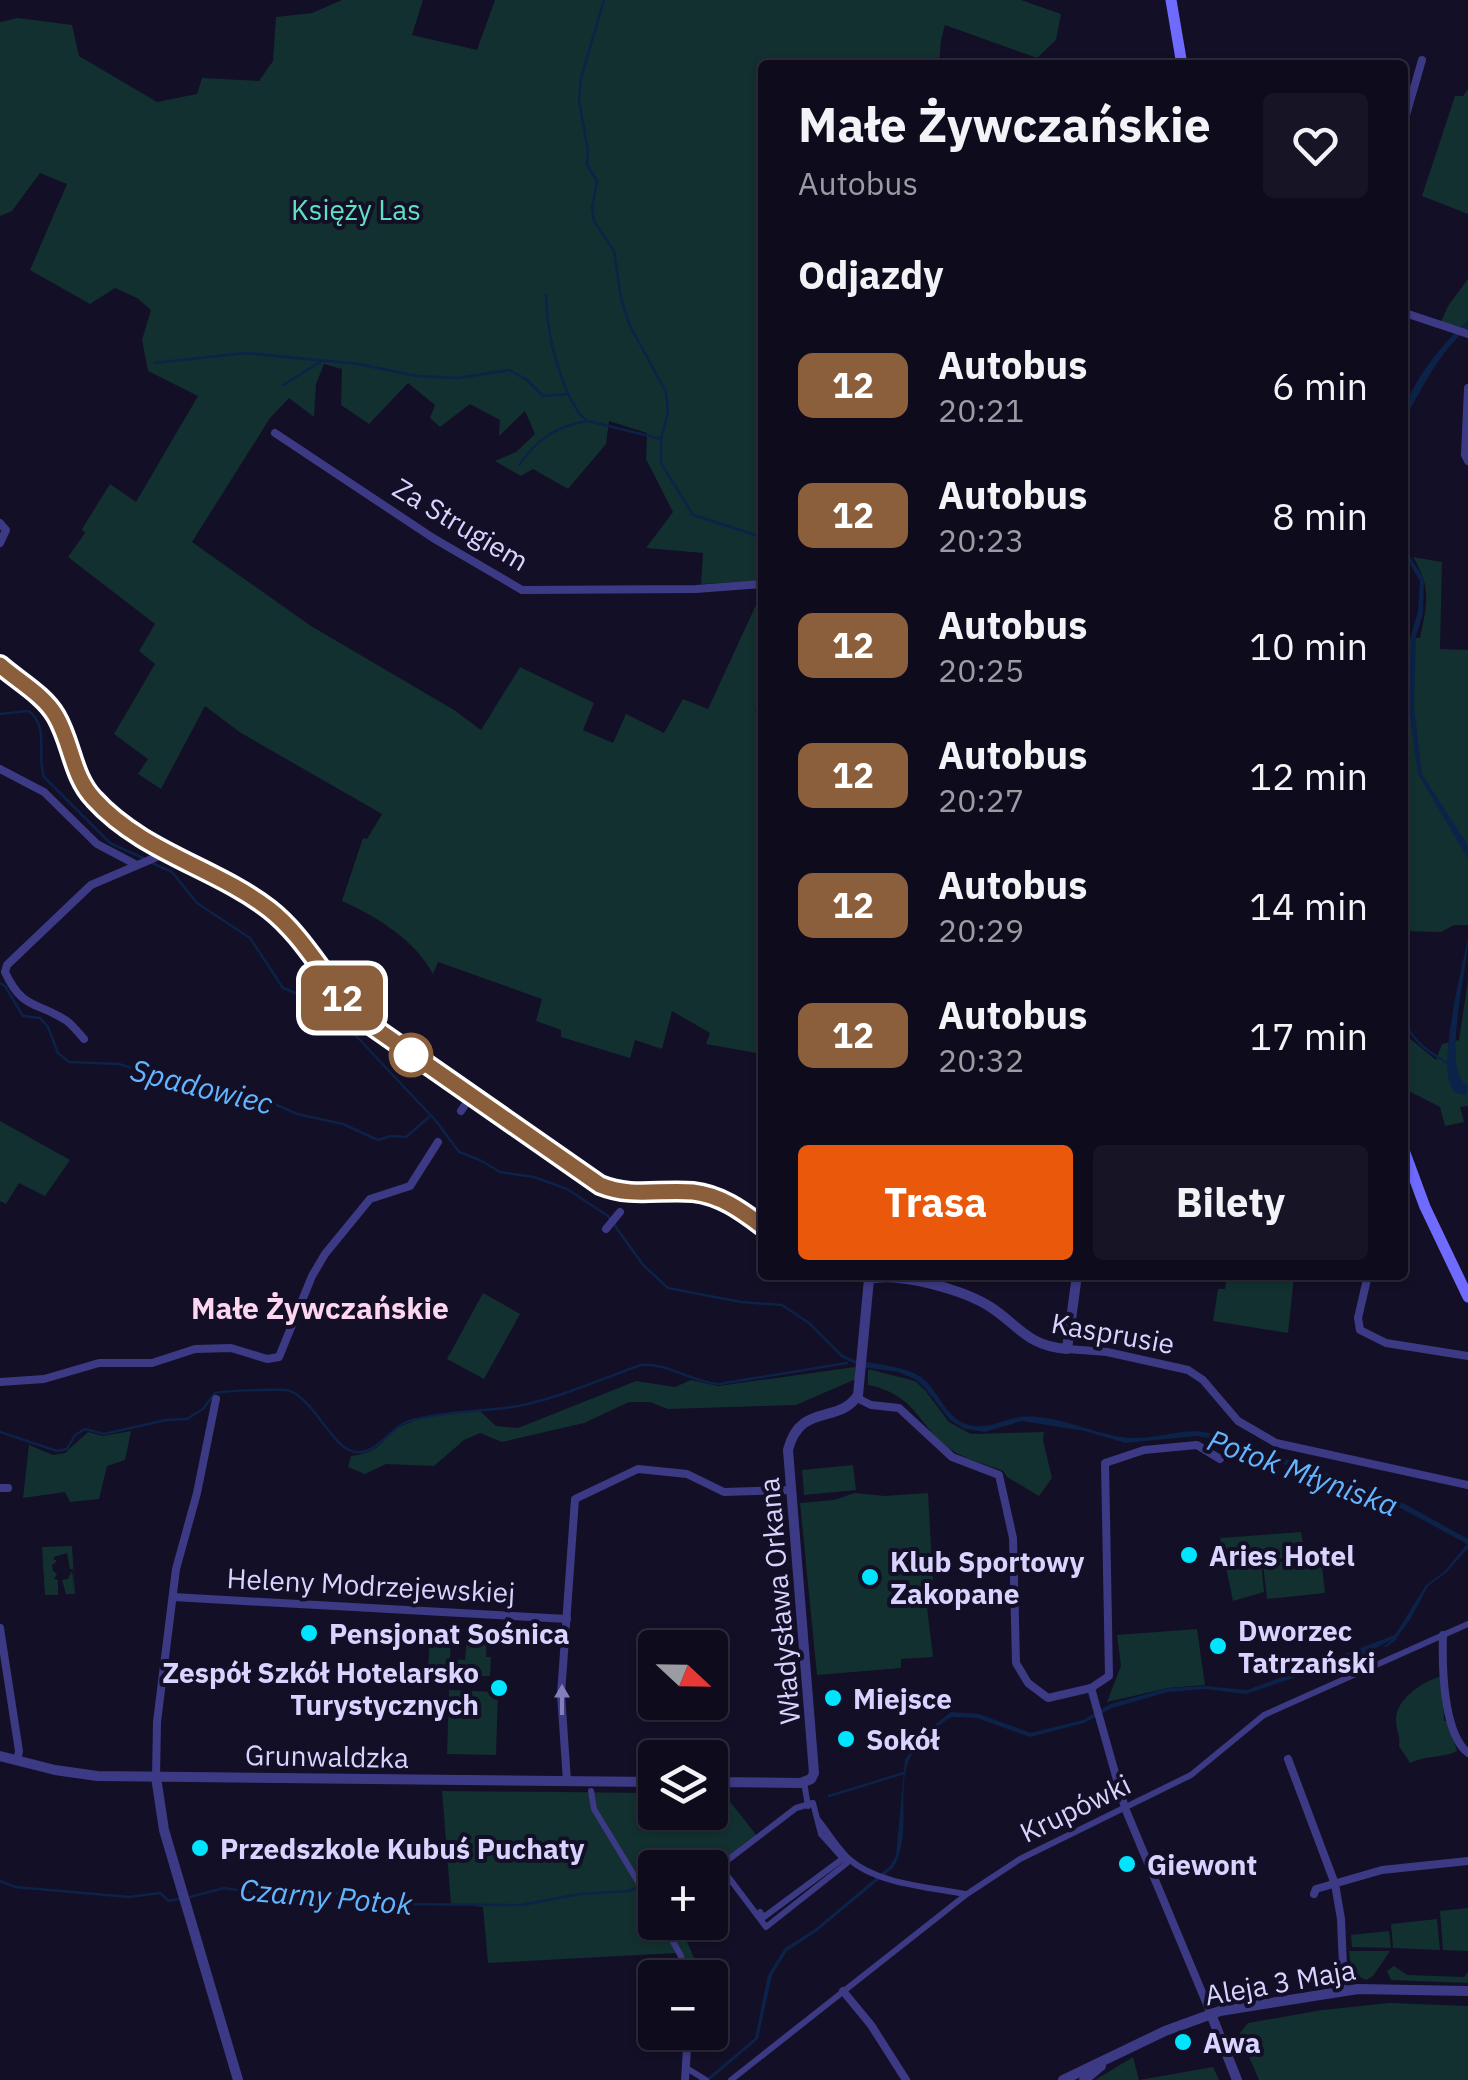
<!DOCTYPE html>
<html lang="pl">
<meta charset="utf-8">
<style>
body{margin:0;font-family:"IBM Plex Sans",sans-serif;background:#171425;color:#f1f3f6;height:100vh;display:flex;flex-direction:column;font-size:38px;white-space:nowrap}
*{box-sizing:border-box;margin:0}
p{font-size:32px;color:#9b9ba3}
.icon{flex:none;width:55px;height:55px;fill:none;stroke:currentColor;stroke-width:2;stroke-linecap:round;stroke-linejoin:round}
.map{position:relative;flex:1;overflow:hidden}
.panel{position:absolute;left:758px;top:60px;width:650px;height:1220px;display:flex;flex-direction:column;background:#0e0b1c;border-radius:10px;box-shadow:0 2px 8px #0004,0 0 0 2px #2e2b3b}
.panel>*{flex:none}
.badge{padding:0 20px;border-radius:15px;font-size:35px;line-height:65px}
.needle{width:65px;rotate:112deg}
.fabs{position:absolute;left:638px;top:1630px;display:grid;gap:20px}
.fabs a{display:grid;place-items:center;width:90px;height:90px;border-radius:10px;background:#0e0b1c;box-shadow:0 2px 8px #0004,0 0 0 2px #2e2b3b;font-size:50px}
.map>.badge{position:absolute;translate:-50% -50%;box-shadow:0 0 0 5px #fff}
h2{padding:0 40px;font-size:38px;line-height:90px}
.round{display:grid;place-items:center;flex:none;width:105px;height:105px;border-radius:10px;background:#171425}
.overview{display:flex;align-items:center;justify-content:space-between;height:170px;padding:0 40px}
h1{font-size:48px;font-weight:700;line-height:75px}
.cta{display:flex;gap:20px;margin-top:auto;padding:20px 40px}
.cta a{flex:1;height:115px;border-radius:10px;background:#ea580c;color:#fff;font-size:40px;font-weight:700;line-height:115px;text-align:center}
.cta a+a{background:#171425;color:#f1f3f6}
ul{padding:0;list-style:none}
li{display:flex;align-items:center;gap:30px;height:130px;padding:0 40px}
li div{flex:1}
li b{display:block;font-size:38px}
li em{font-style:normal}
li .badge{min-width:110px;font-weight:700;text-align:center}
.map>svg:first-child{display:block}
.green{fill:#12302f}
.water{fill:#0c2248}
.lines{fill:none;stroke-linecap:round;stroke-linejoin:round}
.stream{stroke:#0c2248;stroke-width:2.5}
.pedestrian{stroke:#3d3a85;stroke-width:6}
.minor{stroke:#3d3a85;stroke-width:8}
.tertiary{stroke:#3d3a85;stroke-width:10}
.secondary{stroke:#6f6bff;stroke-width:11}
.oneway{fill:#837fbc}
.line-casing{stroke:#fff;stroke-width:22}
.line{stroke:#8b5e3c;stroke-width:15}
.stop-dot{fill:#fff;stroke:#8b5e3c;stroke-width:5}
.poi-dot{fill:#00e5ff;stroke:#130f26;stroke-width:4}
.labels{text-anchor:middle;dominant-baseline:central;stroke-width:8;stroke-linejoin:round;paint-order:stroke}
.park-label{font-size:28px;fill:#5fe0c0;stroke:#130f26}
.street-label{font-size:28px;fill:#d9d4ff;stroke:#130f26}
.poi-label{font-size:28px;font-weight:bold;fill:#d9d4ff;stroke:#130f26;text-anchor:start}
.water-label{font-size:30px;font-style:italic;fill:#62b6ff;stroke:#130f26}
.neighbourhood-label{font-size:30px;font-weight:bold;fill:#ffd6f0;stroke:#130f26}
</style>
<div class="map">
<svg width="1468" height="2080" viewBox="0 0 1468 2080">
<rect width="100%" height="100%" fill="#130f26"/>
<g class="green">
<path d="M342,0H423L412,35L477,50L495,0H1021L1061,14L1056,40L1037,58L945,25L941,40L939,65H762V581L701,584L703,553L646,548L673,512L646,459L647,433L609,421L606,444L568,489L533,469L521,476L495,461L516,452L535,434L525,411L499,436L500,420L470,404L440,427L430,418L435,405L408,383L369,424L341,405L342,369L324,364L316,384L314,417L289,398L270,418L192,542L311,626L454,710L481,730L520,667L594,703L583,730L613,743L626,714L664,733L683,699L708,709L762,592V696L755,710L762,715V1054L706,1044L710,1033L672,1011L662,1049L635,1040L630,1058L561,1037V1030L536,1021L542,999L438,962L433,974C415,940 376,916 342,901L363,838L367,839L382,814L241,733L205,706L161,789L138,774L148,759L114,734L155,664L139,651L155,624L68,557L85,533L82,529L110,484L136,502L198,396L148,371L142,340L151,310L137,298L115,288L90,304L30,270L67,184L40,173L12,211L0,216V22L18,18L72,25L79,56L157,102L197,94L202,78L259,81L273,61L276,17L312,13Z"/>
<path d="M1468,89V214L1422,196L1455,96H1463Z"/>
<path d="M1468,279V329L1441,322L1448,306Z"/>
<path d="M1413,557L1442,562L1440,649L1468,650V925H1454L1441,932L1403,931L1402,638H1420C1427,603 1432,589 1413,557Z"/>
<path d="M1468,980V1106L1460,1107L1464,1122L1445,1126L1440,1107L1403,1088L1402,1032L1436,1060L1442,1044L1459,1040Z"/>
<path d="M0,1121L70,1160L45,1196L19,1183L6,1204L0,1201Z"/>
<path d="M1227,1275L1294,1277L1288,1333L1213,1321L1218,1289H1225Z"/>
<path d="M483,1293L520,1314L484,1379L447,1359Z"/>
<path d="M855,1367L856,1379L796,1405L668,1409L650,1402H629L584,1423L502,1442L480,1433L464,1440L434,1466L386,1464L365,1474L348,1467L351,1456C388,1451 379,1436 406,1424C428,1414 456,1412 480,1411L496,1426L518,1428L636,1381L675,1387L691,1380L718,1386Z"/>
<path d="M868,1369L915,1381L925,1390L949,1422L971,1434L1044,1432L1043,1440L1052,1478L1039,1496L1007,1477L1003,1471C986,1464 965,1460 950,1449C917,1425 917,1395 868,1385Z"/>
<path d="M131,1431L125,1460L107,1466L99,1499L70,1502L65,1492L23,1498L29,1445L53,1455L65,1453L88,1432L103,1436Z"/>
<path d="M853,1465L856,1490L804,1495L802,1470Z"/>
<path d="M855,1493L885,1496L928,1493L934,1598L926,1599L933,1657L901,1659V1668L817,1675L800,1503L834,1500Z"/>
<path d="M1301,1532L1305,1555L1261,1561L1264,1592L1233,1601L1220,1538Z"/>
<path d="M72,1546L75,1594H66L62,1580L68,1579L72,1571L74,1590L73,1569H70L67,1553L54,1557V1560H56V1562L52,1565L53,1571L57,1574L54,1579L58,1580V1595H45L42,1547Z"/>
<path d="M1321,1557L1325,1593L1267,1599L1263,1564Z"/>
<path d="M1197,1629L1205,1685L1168,1688L1107,1702L1121,1666L1117,1635Z"/>
<path d="M430,1637L451,1638L450,1659L465,1660L467,1637L487,1638L486,1657H491L490,1676L424,1677V1669H428Z"/>
<path d="M1442,1676L1444,1721H1448L1457,1751C1444,1758 1426,1755 1410,1763L1399,1746C1401,1736 1396,1731 1396,1721C1395,1699 1423,1681 1442,1676Z"/>
<path d="M449,1690L498,1692L496,1755L447,1754Z"/>
<path d="M442,1791L655,1793V1812H710V1793L726,1794L727,1798L758,1837L721,1865L728,1876L710,1888V1868H655V1922L679,1923L694,1958L689,1963L680,1964L676,1953L488,1963L483,1907L451,1904Z"/>
<path d="M1468,1908V1951L1443,1950L1440,1911Z"/>
<path d="M1437,1919L1440,1950L1393,1948L1391,1924Z"/>
<path d="M1389,1931L1391,1948L1352,1947L1351,1935Z"/>
<path d="M1349,1951H1390L1373,1976L1366,1980L1352,1973Z"/>
<path d="M1394,1966L1407,1975L1464,1977L1468,1972V1983L1391,1980L1387,1971Z"/>
<path d="M1390,2003L1468,2006V2080H1259L1242,2040L1240,2033L1248,2023L1322,2010Z"/>
<path d="M1133,2057L1139,2080L1213,2067L1219,2080H1095Z"/>
</g>
<g class="water">
<path d="M1468,320V327C1438,354 1422,388 1403,423C1402,391 1445,341 1468,320Z"/>
<path d="M1403,545L1424,579L1423,614L1416,636L1414,707L1422,774L1467,844L1468,859L1418,774L1409,707L1411,635L1418,611L1420,581L1403,553Z"/>
<path d="M1468,939C1468,970 1440,1072 1468,1086L1466,1095C1460,1094 1456,1094 1452,1088C1437,1068 1462,966 1468,939Z"/>
<path d="M862,1361C881,1365 904,1366 921,1377C939,1390 945,1419 969,1425C989,1430 1002,1419 1021,1417C1057,1413 1101,1438 1133,1438C1159,1439 1184,1427 1209,1433L1383,1492L1468,1539V1548L1447,1572L1428,1586L1411,1618L1398,1636L1367,1653L1246,1694L1205,1689L1168,1692L1112,1708L1084,1723L1030,1737L977,1718L952,1717L945,1721C933,1730 918,1743 911,1756C894,1788 914,1833 893,1868L816,1932L787,1951L772,1975L758,2039L710,2080H705L755,2038L768,1975L785,1948L815,1929L890,1866L896,1856L905,1759L932,1727L951,1712L979,1714L1031,1733L1083,1720L1110,1704L1168,1688L1205,1686L1247,1690L1395,1635L1426,1585L1445,1571L1467,1544L1382,1498L1207,1438L1197,1436L1125,1443L1085,1431L1022,1421L985,1432L965,1429L950,1420L925,1388L915,1379L898,1372L862,1367Z"/>
</g>
<g class="lines">
<g class="stream">
<path d="M604,0L581,78L579,100L588,151L587,165L597,181L592,208L594,221L614,251L621,298L629,324L666,392L668,412L661,439V463L693,515L762,537"/>
<path d="M546,295C547,331 554,360 568,394"/>
<path d="M154,363L245,353L358,364L417,376L458,378L509,370L527,380L543,396L568,394L580,415L588,421L661,439"/>
<path d="M283,385L320,362"/>
<path d="M520,464C537,439 557,426 587,421"/>
<path d="M0,714L29,711C50,728 36,754 44,777L110,843L145,859"/>
<path d="M152,863L172,872L197,903L250,938L283,988L326,1005L344,1023L436,1121L459,1152L480,1160L500,1172L534,1177L567,1189L608,1216L643,1265L668,1288L741,1302L782,1305L809,1323L842,1356L857,1363"/>
<path d="M0,983L5,986L23,1016L40,1018L48,1027L58,1053L69,1062L119,1064L239,1102L268,1101L297,1114L343,1124L378,1140L391,1136L406,1137L429,1117"/>
<path d="M1402,1019C1417,1045 1425,1049 1450,1065"/>
<path d="M0,1432L57,1451L67,1449L75,1435L85,1429L104,1434L166,1420L187,1419L203,1409L215,1393C224,1391 284,1388 290,1391C314,1400 334,1450 355,1452C378,1455 390,1426 412,1420C449,1410 482,1412 518,1406C559,1398 601,1379 641,1365C669,1363 691,1382 719,1384L847,1363"/>
<path d="M1386,1646L1396,1638"/>
<path d="M829,1796L904,1773"/>
<path d="M0,1881L15,1887L129,1897L160,1893L169,1901L178,1899"/>
<path d="M186,1898L224,1888L298,1900L344,1892L388,1904L521,1905L580,1894L629,1891L655,1880"/>
</g>
<g class="pedestrian">
<path d="M804,1782L808,1806"/>
<path d="M591,1791L594,1809L655,1910"/>
<path d="M813,1803L821,1834L847,1863L766,1927L720,1866L796,1808Z"/>
<path d="M818,1820C828,1832 837,1848 849,1859C877,1884 929,1887 965,1894"/>
<path d="M760,1912L764,1917L845,1857"/>
<path d="M662,1922L681,1956L686,1978"/>
<path d="M688,2069L706,2080"/>
<path d="M731,2080L967,1894L1020,1859L1191,1775L1264,1715L1468,1624"/>
</g>
<g class="minor">
<path d="M1402,129L1422,60"/>
<path d="M1402,312L1468,334"/>
<path d="M1468,388L1465,455L1468,461"/>
<path d="M275,433L433,538L522,590L696,589L762,584"/>
<path d="M0,523L6,530L0,543"/>
<path d="M0,665C18,681 44,695 56,716C72,743 72,775 94,799C142,852 215,867 269,909C309,940 330,991 369,1024L600,1185C632,1198 660,1189 693,1192C720,1195 741,1210 762,1226"/>
<path d="M0,769L44,792L97,844L135,864"/>
<path d="M84,1039C79,1033 73,1026 67,1021C37,1001 23,1011 5,972L7,965L91,885L166,853"/>
<path d="M461,1111L471,1096"/>
<path d="M606,1229L620,1212"/>
<path d="M855,1275L869,1279"/>
<path d="M1368,1275L1358,1318L1360,1330L1386,1343L1468,1356"/>
<path d="M1067,1349L1107,1352L1188,1370L1203,1380L1238,1421L1276,1443L1468,1485"/>
<path d="M0,1382L44,1379L99,1363H152L195,1349L231,1348L267,1359L279,1357L312,1276L325,1254L370,1199L410,1186L438,1142"/>
<path d="M857,1398L871,1405L899,1408L952,1457L999,1475L1013,1538L1016,1663L1028,1683L1048,1698L1091,1688L1109,1676L1105,1463L1144,1450L1197,1445L1220,1459"/>
<path d="M0,1488H8"/>
<path d="M173,1597L567,1619"/>
<path d="M0,1628L19,1751L17,1761"/>
<path d="M1443,1635C1442,1666 1443,1733 1468,1753"/>
<path d="M1091,1688L1125,1808L1211,2014"/>
<path d="M1288,1759L1335,1884L1341,1919L1344,1990"/>
<path d="M156,1777L157,1722L176,1569L197,1493L216,1399"/>
<path d="M567,1781L561,1694L575,1499L638,1469L687,1474L724,1492L791,1490"/>
<path d="M1314,1894L1316,1889L1382,1870L1468,1861"/>
<path d="M843,1991L871,2025L906,2080"/>
<path d="M685,2080L688,2032"/>
</g>
<g class="tertiary">
<path d="M0,1756L55,1770L97,1776L655,1782"/>
<path d="M156,1777L164,1830L238,2080"/>
<path d="M710,1782L801,1783L811,1779L814,1773L788,1450C800,1402 839,1425 858,1395L869,1279C900,1272 965,1290 992,1308C1020,1327 1028,1346 1067,1349L1077,1275"/>
<path d="M1211,2014L1237,2080"/>
<path d="M1063,2080L1165,2031L1220,2011L1358,1989L1468,1991"/>
<path d="M1084,2080L1101,2066"/>
</g>
<g class="secondary">
<path d="M1171,0L1182,65"/>
<path d="M1402,1145L1425,1207L1468,1297"/>
</g>
</g>
<defs><path id="oneway-solid" d="M-6-.8H1V-3.2L6.5 0L1 3.2V.8H-6Z" transform="scale(2.5)"/></defs>
<use class="oneway" href="#oneway-solid" transform="translate(562 1700) rotate(-90)"/>
<g class="lines">
<defs>
<path id="line" d="M0,665C18,681 44,695 56,716C72,743 72,776 94,799C142,852 216,868 269,909C309,940 330,991 369,1024L600,1185C632,1198 660,1189 693,1192C720,1195 741,1210 762,1226"/>
</defs>
<use href="#line" class="line-casing"/>
<use href="#line" class="line"/>
</g>
<circle class="stop-dot" cx="411" cy="1055" r="20"/>
<g class="poi-dot">
<circle cx="1189" cy="1555" r="10"/>
<circle cx="870" cy="1577" r="10"/>
<circle cx="309" cy="1633" r="10"/>
<circle cx="1218" cy="1646" r="10"/>
<circle cx="499" cy="1688" r="10"/>
<circle cx="833" cy="1698" r="10"/>
<circle cx="846" cy="1739" r="10"/>
<circle cx="200" cy="1848" r="10"/>
<circle cx="1127" cy="1864" r="10"/>
<circle cx="1183" cy="2042" r="10"/>
</g>
<g class="labels">
<g class="park-label">
<text x="356" y="209">Księży Las</text>
</g>
<g class="street-label">
<text transform="translate(461 524) rotate(31)">Za Strugiem</text>
<text transform="translate(1113 1333) rotate(10)">Kasprusie</text>
<text transform="translate(371 1585) rotate(3)">Heleny Modrzejewskiej</text>
<text transform="translate(779 1601) rotate(-95)">Władysława Orkana</text>
<text transform="translate(327 1756) rotate(1)">Grunwaldzka</text>
<text transform="translate(1075 1808) rotate(-26)">Krupówki</text>
<text transform="translate(1280 1982) rotate(-10)">Aleja 3 Maja</text>
</g>
<g class="poi-label">
<text x="1209" y="1555">Aries Hotel</text>
<text x="890" y="1561">Klub Sportowy<tspan x="890" dy="32">Zakopane</tspan></text>
<text x="1238" y="1630">Dworzec<tspan x="1238" dy="32">Tatrzański</tspan></text>
<text x="329" y="1633">Pensjonat Sośnica</text>
<text x="479" y="1672" text-anchor="end">Zespół Szkół Hotelarsko<tspan x="479" dy="32">Turystycznych</tspan></text>
<text x="853" y="1698">Miejsce</text>
<text x="866" y="1739">Sokół</text>
<text x="220" y="1848">Przedszkole Kubuś Puchaty</text>
<text x="1147" y="1864">Giewont</text>
<text x="1203" y="2042">Awa</text>
</g>
<g class="water-label">
<text transform="translate(202 1086) rotate(14)">Spadowiec</text>
<text transform="translate(1303 1472) rotate(20)">Potok Młyniska</text>
<text transform="translate(326 1896) rotate(5)">Czarny Potok</text>
</g>
<g class="neighbourhood-label">
<text x="320" y="1307">Małe Żywczańskie</text>
</g>
</g>
</svg>
<div class="fabs">
<a><svg class="needle" viewBox="-14 -14 28 28"><path d="M0-13l5 13h-10z" fill="#e53935"/><path d="M0 13l5-13h-10z" fill="#9b9ba3"/></svg></a>
<a><svg class="icon" aria-label="layers" viewBox="0 0 24 24"><path d="M12 4l9 5-9 5-9-5zM3 14l9 5 9-5"/></svg></a>
<a>+</a>
<a>−</a>
</div>
<b class="badge" style="left:342px;top:998px;background:#8b5e3c;color:#fff">12</b>
<section class="panel">
<div class="overview"><div><h1>Małe Żywczańskie</h1><p>Autobus</p></div><a class="round"><svg class="icon" aria-label="heart" viewBox="0 0 24 24"><path d="M12 20l-8-8c-3-5 5-10 8-4 3-6 11-1 8 4z"/></svg></a></div>
<h2>Odjazdy</h2>
<ul>
<li><span class="badge" style="background:#8b5e3c;color:#fff">12</span><div><b>Autobus</b><p>20:21</p></div><em>6 min</em></li>
<li><span class="badge" style="background:#8b5e3c;color:#fff">12</span><div><b>Autobus</b><p>20:23</p></div><em>8 min</em></li>
<li><span class="badge" style="background:#8b5e3c;color:#fff">12</span><div><b>Autobus</b><p>20:25</p></div><em>10 min</em></li>
<li><span class="badge" style="background:#8b5e3c;color:#fff">12</span><div><b>Autobus</b><p>20:27</p></div><em>12 min</em></li>
<li><span class="badge" style="background:#8b5e3c;color:#fff">12</span><div><b>Autobus</b><p>20:29</p></div><em>14 min</em></li>
<li><span class="badge" style="background:#8b5e3c;color:#fff">12</span><div><b>Autobus</b><p>20:32</p></div><em>17 min</em></li>
</ul>
<div class="cta"><a>Trasa</a><a>Bilety</a></div>
</section>
</div>
